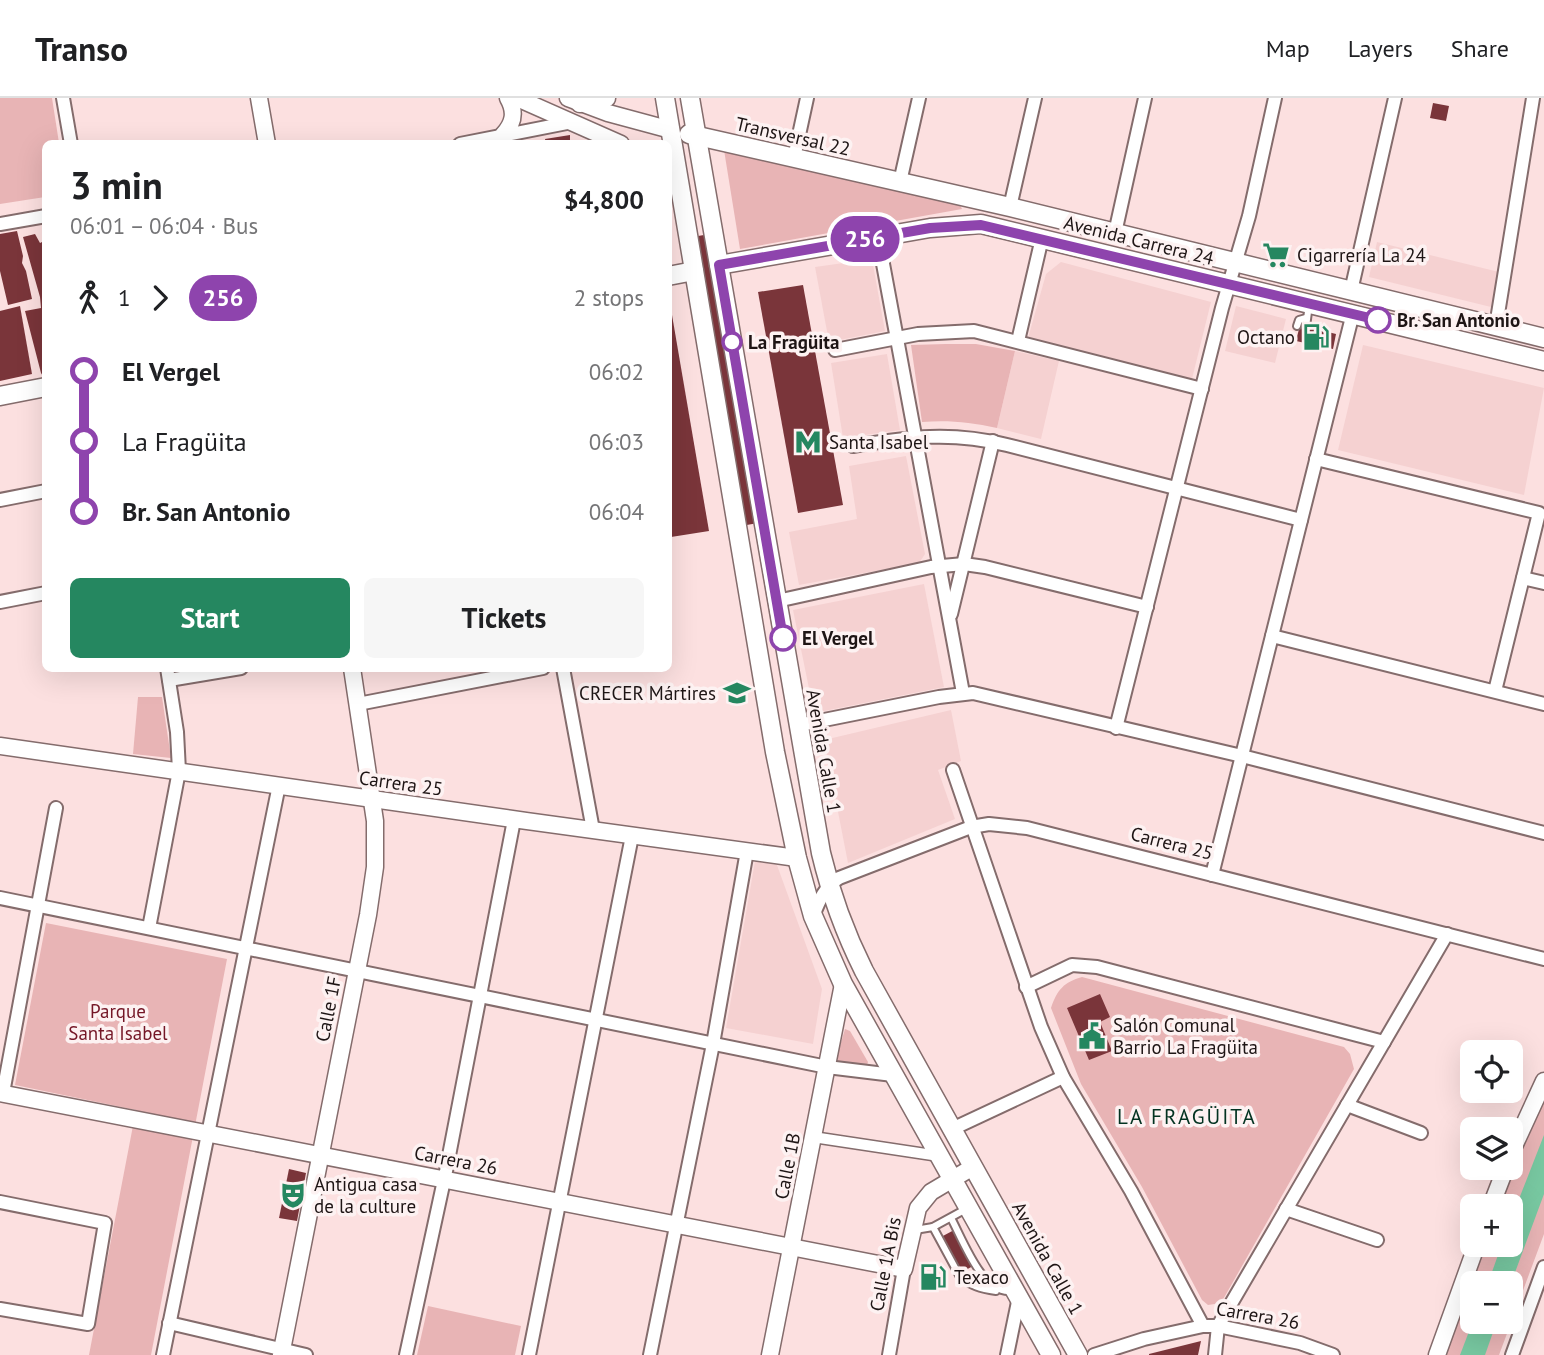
<!DOCTYPE html>
<meta charset="utf-8">
<style>
body{margin:0;font-family:"PT Sans",sans-serif;background:#f6f6f6;color:#202124;height:100vh;display:flex;flex-direction:column;font-size:26px;white-space:nowrap}
*{box-sizing:border-box;margin:0}
p{font-size:23px;color:#757577}
.icon{flex:none;width:38px;height:38px;fill:none;stroke:currentColor;stroke-width:2;stroke-linecap:round;stroke-linejoin:round}
.map{position:relative;flex:1;overflow:hidden}
.details{position:absolute;left:42px;top:42px;width:630px;height:532px;display:flex;flex-direction:column;background:#fff;border-radius:10px;box-shadow:0 7px 28px #0002}
.details>*{flex:none}
.badge{padding:0 14px;border-radius:23px;font-size:24px;line-height:46px}
.fabs{position:absolute;left:1460px;top:942px;display:grid;gap:14px}
.fabs a{display:grid;place-items:center;width:63px;height:63px;border-radius:10px;background:#fff;box-shadow:0 7px 28px #0002;font-size:35px}
.map>.badge{position:absolute;translate:-50% -50%;box-shadow:0 0 0 4px #fff}
.legs{display:flex;align-items:center;gap:10px;height:77px;padding:0 28px;font-size:23px}
.legs p{margin-inline-start:auto}
.head{display:flex;align-items:center;justify-content:space-between;height:119px;padding:0 28px}
h1{font-size:38px;font-weight:700;line-height:52px}
.action{display:flex;gap:14px;margin-top:auto;padding:14px 28px}
.action a{flex:1;height:80px;border-radius:10px;background:#258760;color:#fff;font-size:28px;font-weight:700;line-height:80px;text-align:center}
.action a+a{background:#f6f6f6;color:#202124}
ul{padding:0 28px;list-style:none}
li{display:flex;align-items:center;gap:24px;height:70px;font-size:26px}
li i{display:grid;place-items:center;width:10px;height:100%;margin:0 9px;background:currentColor}
li i::after{content:'';width:18px;height:18px;margin:-9px;border:5px solid;border-radius:50%;background:#fff}
li p{margin-inline-start:auto}
li:first-child i{background:linear-gradient(#0000 50%,currentColor 0)}
li:last-child i{background:linear-gradient(currentColor 50%,#0000 0)}
header{display:flex;align-items:center;gap:42px;box-sizing:border-box;height:98px;padding:0 35px;background:#fff;border-bottom:2px solid #e0e0e0}
header strong{font-size:33px}
nav{display:flex;gap:38px;margin-inline-start:auto;font-size:24px}
.map>svg:first-child{display:block}
.built{fill:#f5d1d1}
.green{fill:#e8b4b5;fill-rule:evenodd}
.water{fill:#78c8a1}
.building{fill:#7a353a}
.lines{fill:none;stroke-linecap:round;stroke-linejoin:round}
.service-casing{stroke:#846c6c;stroke-width:10}
.pedestrian-casing{stroke:#846c6c;stroke-width:13}
.minor-casing{stroke:#846c6c;stroke-width:16}
.tertiary-casing{stroke:#846c6c;stroke-width:19}
.secondary-casing{stroke:#846c6c;stroke-width:21}
.service{stroke:#fff;stroke-width:6}
.pedestrian{stroke:#fff;stroke-width:10}
.minor{stroke:#fff;stroke-width:12}
.tertiary{stroke:#fff;stroke-width:16}
.secondary{stroke:#fff;stroke-width:18}
.line-1-casing{stroke:#fff;stroke-width:16}
.line-1{stroke:#8e44ad;stroke-width:10}
.stop-1-dot{fill:#fff;stroke:#8e44ad;stroke-width:3.5}
.labels{text-anchor:middle;dominant-baseline:central;stroke-width:7;stroke-linejoin:round;paint-order:stroke}
.street-label{font-size:19px;fill:#1e1515;stroke:#fdf2f2}
.poi-label{font-size:19px;fill:#1e1515;stroke:#fdf2f2;text-anchor:start}
.stop-label{font-size:19px;font-weight:bold;fill:#1e1515;stroke:#fdf2f2;text-anchor:start}
.park-label{font-size:19px;fill:#741626;stroke:#fdf2f2}
.neighbourhood-label{font-size:21px;letter-spacing:2px;fill:#033321;stroke:#fdf2f2}
</style>
<header>
<strong>Transo</strong>
<nav><a>Map</a><a>Layers</a><a>Share</a></nav>
</header>
<div class="map">
<svg width="1544" height="1257" viewBox="0 0 1544 1257">
<rect width="100%" height="100%" fill="#fce0e0"/>
<g class="built">
<path d="M1377,144L1499,174L1491,209L1369,179Z"/>
<path d="M872,161L885,233L829,244L815,169Z"/>
<path d="M1061,164L1211,204L1192,281L1028,240L1046,176Z"/>
<path d="M1236,208L1286,221L1275,265L1225,253Z"/>
<path d="M1363,247L1544,290L1524,397L1338,352Z"/>
<path d="M1015,253L1059,263L1041,341L997,330Z"/>
<path d="M887,256L900,332L843,340L831,265Z"/>
<path d="M906,358L925,456L919,465L799,487L789,434L857,421L849,368Z"/>
<path d="M924,486L944,589L814,615L793,512Z"/>
<path d="M951,612L961,663L938,672L955,721L848,765L824,642Z"/>
<path d="M755,763L777,767L822,891L813,946L726,930Z"/>
</g>
<g class="green">
<path d="M0,0H52L59,45L46,46L45,99L0,106Z"/>
<path d="M724,52L960,107L962,111L740,151Z"/>
<path d="M946,246H976L1015,253L997,330C970,324 948,322 922,324L911,247Z"/>
<path d="M138,599H162L171,660L133,656Z"/>
<path d="M46,825L227,861L151,1257H89L136,1012L15,987Z"/>
<path d="M1082,879L1344,949L1350,956L1354,971L1221,1205L1208,1207L1202,1202L1142,1089L1081,986L1051,910C1057,892 1064,884 1082,879Z"/>
<path d="M845,931L850,933L868,964L867,967L864,968L838,963L837,958Z"/>
<path d="M1544,1002V1136L1499,1257H1444L1485,1146H1510V1108H1499L1518,1056ZM1472,1185H1510V1223H1472Z"/>
<path d="M428,1208L521,1228L515,1257H417Z"/>
</g>
<g class="water">
<path d="M1544,1037V1096L1510,1188V1185H1488L1502,1146H1510V1124Z"/>
<path d="M1473,1223H1497L1485,1257H1460Z"/>
</g>
<g class="building">
<path d="M1433,5L1449,8L1446,23L1430,20Z"/>
<path d="M570,37V43L577,42L587,46H546L545,41Z"/>
<path d="M17,133L23,158L22,165L26,173L32,201L8,207L0,173V136Z"/>
<path d="M35,136L40,145L46,142V283L41,275L25,213L41,210L40,199L23,139Z"/>
<path d="M710,136L758,425L741,428L692,139Z"/>
<path d="M803,187L843,407L798,415L758,194Z"/>
<path d="M20,208L32,276L0,283V213Z"/>
<path d="M672,217L709,433L671,439L668,424V218Z"/>
<path d="M1300,227L1336,236L1333,251L1296,243Z"/>
<path d="M1100,896L1110,919L1100,924L1112,953L1089,962L1067,910Z"/>
<path d="M289,1071L306,1075L297,1123L279,1120Z"/>
<path d="M956,1131L975,1167L960,1175L941,1139Z"/>
<path d="M1201,1243L1198,1257H1149V1256Z"/>
</g>
<g class="lines">
<defs>
<g id="service">
<path d="M1297,228L1299,222L1306,220"/>
<path d="M1306,229L1309,206"/>
<path d="M951,1120C963,1142 982,1195 1010,1193"/>
<path d="M933,1129L959,1177C969,1188 982,1191 996,1193"/>
<path d="M915,1132L933,1129L966,1111"/>
</g>
<path id="pedestrian" d="M813,1039L939,1058"/>
<g id="minor">
<path d="M63,0L71,46"/>
<path d="M460,46L572,24"/>
<path d="M794,60L807,0"/>
<path d="M900,84L919,0"/>
<path d="M1010,109L1035,0"/>
<path d="M0,126L46,118"/>
<path d="M1115,135L1145,0"/>
<path d="M878,139L963,595"/>
<path d="M1351,193L1395,0"/>
<path d="M1496,228L1533,0"/>
<path d="M1018,243L1042,140"/>
<path d="M835,252L918,236L974,233L1202,291"/>
<path d="M853,348C910,339 950,333 1007,347L1301,422"/>
<path d="M1316,361L1539,415L1495,593"/>
<path d="M0,402L46,393"/>
<path d="M1523,480L1544,485"/>
<path d="M777,503L931,469L964,466L985,469L1147,509"/>
<path d="M0,504L46,495"/>
<path d="M951,516L993,343"/>
<path d="M1272,538L1544,606"/>
<path d="M563,570L593,732"/>
<path d="M169,582L241,570"/>
<path d="M358,606L543,570"/>
<path d="M799,627L939,599L973,595L1242,658L1544,735"/>
<path d="M1116,630L1222,210L1249,118L1275,0"/>
<path d="M953,672L1041,929L1063,979L1131,1093L1203,1228"/>
<path d="M1212,777L1353,215"/>
<path d="M0,800L827,969L893,977"/>
<path d="M813,818C819,803 825,788 839,780L971,729L989,726L1027,730L1544,861"/>
<path d="M149,830L179,673L177,634L167,570"/>
<path d="M1026,889L1072,867L1097,869L1384,944"/>
<path d="M3,995L56,710"/>
<path d="M1347,1007L1421,1035"/>
<path d="M952,1031L1063,979"/>
<path d="M0,1104L105,1125L88,1226L0,1211"/>
<path d="M1286,1111L1377,1142"/>
<path d="M169,1225L306,1257"/>
<path d="M163,1257L279,687"/>
<path d="M406,1257L446,1073L514,722"/>
<path d="M529,1257L632,738"/>
<path d="M650,1257L713,946L747,753"/>
<path d="M889,1257L904,1171"/>
<path d="M1007,1257L1019,1199"/>
<path d="M1094,1257L1144,1241L1203,1228H1218L1300,1245L1333,1257"/>
<path d="M1215,1257L1218,1228L1447,836"/>
<path d="M1512,1257L1544,1169"/>
</g>
<g id="tertiary">
<path d="M259,0L267,46"/>
<path d="M517,0L621,46"/>
<path d="M568,0L608,15L671,32"/>
<path d="M503,37C514,25 516,14 508,0"/>
<path d="M0,648C266,685 531,725 797,760"/>
<path d="M0,995L904,1171L918,1110L931,1094L973,1069"/>
<path d="M1510,1057L1544,983"/>
<path d="M1491,1108L1506,1069"/>
<path d="M281,1257L368,817L375,769V723L352,570"/>
<path d="M770,1257L843,886"/>
<path d="M1437,1257L1477,1146"/>
</g>
<g id="secondary">
<path d="M665,0L775,654L797,760L813,818L843,886L1051,1257"/>
<path d="M690,0L821,755C831,797 845,835 864,873L1078,1257"/>
<path d="M580,5L606,0"/>
<path d="M689,36L1010,109L1544,240"/>
<path d="M719,167L930,130L981,126L1544,263"/>
<path d="M668,178L694,173"/>
<path d="M0,298L46,289"/>
</g>
</defs>
<use href="#service" class="service-casing"/>
<use href="#pedestrian" class="pedestrian-casing"/>
<use href="#minor" class="minor-casing"/>
<use href="#tertiary" class="tertiary-casing"/>
<use href="#secondary" class="secondary-casing"/>
<use href="#service" class="service"/>
<use href="#pedestrian" class="pedestrian"/>
<use href="#minor" class="minor"/>
<use href="#tertiary" class="tertiary"/>
<use href="#secondary" class="secondary"/>
</g>
<g class="lines">
<defs>
<path id="line-1" d="M783,540L719,167L930,130L981,127L1378,222"/>
</defs>
<use href="#line-1" class="line-1-casing"/>
<use href="#line-1" class="line-1"/>
</g>
<defs>
<symbol id="supermarket-bare" viewBox="-9 -9 18 18"><path d="M-6-5.5h2.5l.6 2H6L4.5 2H-2.5L-4.4-4H-6ZM-1.5 3.2a1.3 1.3 0 1 0 .1 0ZM3 3.2a1.3 1.3 0 1 0 .1 0Z" fill="#258760" stroke="#fdf2f2" stroke-width="2.5" paint-order="stroke"/></symbol>
<symbol id="fuel-bare" viewBox="-9 -9 18 18"><path d="M-5.5-6h7V0h2V4h1.3V-2.5L3-4.5l.8-.8L6-3V5H2.5V1h-1V6h-7ZM-4.2-4.7v3.2H.2V-4.7Z" fill="#258760" stroke="#fdf2f2" stroke-width="2.5" paint-order="stroke"/></symbol>
<symbol id="metro-bare" viewBox="-9 -9 18 18"><path d="M-5.5 5V-5H-3L0 0L3-5H5.5V5H3V-.5L0 4L-3-.5V5Z" fill="#258760" stroke="#fdf2f2" stroke-width="2.5" paint-order="stroke"/></symbol>
<symbol id="school-bare" viewBox="-9 -9 18 18"><path d="M0-5L7-2L0 1L-7-2ZM-4 1L0 2.5L4 1V4Q0 6-4 4Z" fill="#258760" stroke="#fdf2f2" stroke-width="2.5" paint-order="stroke"/></symbol>
<symbol id="civic-bare" viewBox="-9 -9 18 18"><path d="M-.6-6.5H3V-4.5H.6V-3L4-1V1h2V6H-6V1h2V-1L-.6-3ZM-1.2 2.5V6h2.4V2.5Z" fill="#258760" stroke="#fdf2f2" stroke-width="2.5" paint-order="stroke"/></symbol>
<symbol id="theatre-bare" viewBox="-9 -9 18 18"><path d="M-5-5.5Q0-4 5-5.5V0Q5 5 0 6Q-5 5-5 0ZM-3.3-2.5H-1v1.5H-3.3ZM1-2.5H3.3v1.5H1ZM-2.8 1Q0 5.5 2.8 1Z" fill="#258760" stroke="#fdf2f2" stroke-width="2.5" paint-order="stroke"/></symbol>
</defs>
<g fill-rule="evenodd">
<use href="#supermarket-bare" x="1257" y="138" width="38" height="38"/>
<use href="#fuel-bare" x="1297" y="220" width="38" height="38"/>
<use href="#metro-bare" x="789" y="325" width="38" height="38"/>
<use href="#school-bare" x="718" y="576" width="38" height="38"/>
<use href="#civic-bare" x="1073" y="919" width="38" height="38"/>
<use href="#theatre-bare" x="274" y="1078" width="38" height="38"/>
<use href="#fuel-bare" x="914" y="1160" width="38" height="38"/>
</g>
<g class="stop-1-dot">
<circle cx="1378" cy="222" r="12"/>
<circle cx="732" cy="244" r="9"/>
<circle cx="783" cy="540" r="12"/>
</g>
<g class="labels">
<g class="street-label">
<text transform="translate(793 38) rotate(13)">Transversal 22</text>
<text transform="translate(1139 142) rotate(14)">Avenida Carrera 24</text>
<text transform="translate(824 653) rotate(80)">Avenida Calle 1</text>
<text transform="translate(401 685) rotate(8)">Carrera 25</text>
<text transform="translate(1172 745) rotate(14)">Carrera 25</text>
<text transform="translate(328 911) rotate(-79)">Calle 1F</text>
<text transform="translate(456 1062) rotate(11)">Carrera 26</text>
<text transform="translate(787 1068) rotate(-79)">Calle 1B</text>
<text transform="translate(1048 1160) rotate(61)">Avenida Calle 1</text>
<text transform="translate(885 1166) rotate(-79)">Calle 1A Bis</text>
<text transform="translate(1258 1217) rotate(10)">Carrera 26</text>
</g>
<g class="poi-label">
<text x="1297" y="157">Cigarrería La 24</text>
<text x="1295" y="239" text-anchor="end">Octano</text>
<text x="829" y="344">Santa Isabel</text>
<text x="716" y="595" text-anchor="end">CRECER Mártires</text>
<text x="1113" y="927">Salón Comunal<tspan x="1113" dy="22">Barrio La Fragüita</tspan></text>
<text x="314" y="1086">Antigua casa<tspan x="314" dy="22">de la culture</tspan></text>
<text x="954" y="1179">Texaco</text>
</g>
<g class="stop-label">
<text x="1397" y="222">Br. San Antonio</text>
<text x="748" y="244">La Fragüita</text>
<text x="802" y="540">El Vergel</text>
</g>
<g class="park-label">
<text x="118" y="913">Parque<tspan x="118" dy="22">Santa Isabel</tspan></text>
</g>
<g class="neighbourhood-label">
<text x="1187" y="1018">LA FRAGÜITA</text>
</g>
</g>
</svg>
<div class="fabs">
<a><svg class="icon" aria-label="locate" viewBox="0 0 24 24"><circle cx="12" cy="12" r="6"/><path d="M12 2v4M12 18v4M2 12h4M18 12h4"/></svg></a>
<a><svg class="icon" aria-label="layers" viewBox="0 0 24 24"><path d="M12 4l9 5-9 5-9-5zM3 14l9 5 9-5"/></svg></a>
<a>+</a>
<a>−</a>
</div>
<b class="badge" style="left:865px;top:141px;background:#8e44ad;color:#fff">256</b>
<section class="details">
<div class="head"><div><h1>3 min</h1><p>06:01 – 06:04 · Bus</p></div><b>$4,800</b></div>
<div class="legs"><svg class="icon" aria-label="walk" viewBox="0 0 24 24"><circle cx="13" cy="4" r="2"/><path d="M13 8l-2 6 4 7M11 14l-3 7M7 12l3-4h3l4 4"/></svg>1<svg class="icon" aria-label="forward" viewBox="0 0 24 24"><path d="M9 5l7 7-7 7"/></svg><b class="badge" style="background:#8e44ad;color:#fff">256</b><p>2 stops</p></div>
<ul>
<li><i style="color:#8e44ad"></i><b>El Vergel</b><p>06:02</p></li>
<li><i style="color:#8e44ad"></i><span>La Fragüita</span><p>06:03</p></li>
<li><i style="color:#8e44ad"></i><b>Br. San Antonio</b><p>06:04</p></li>
</ul>
<div class="action"><a>Start</a><a>Tickets</a></div>
</section>
</div>
